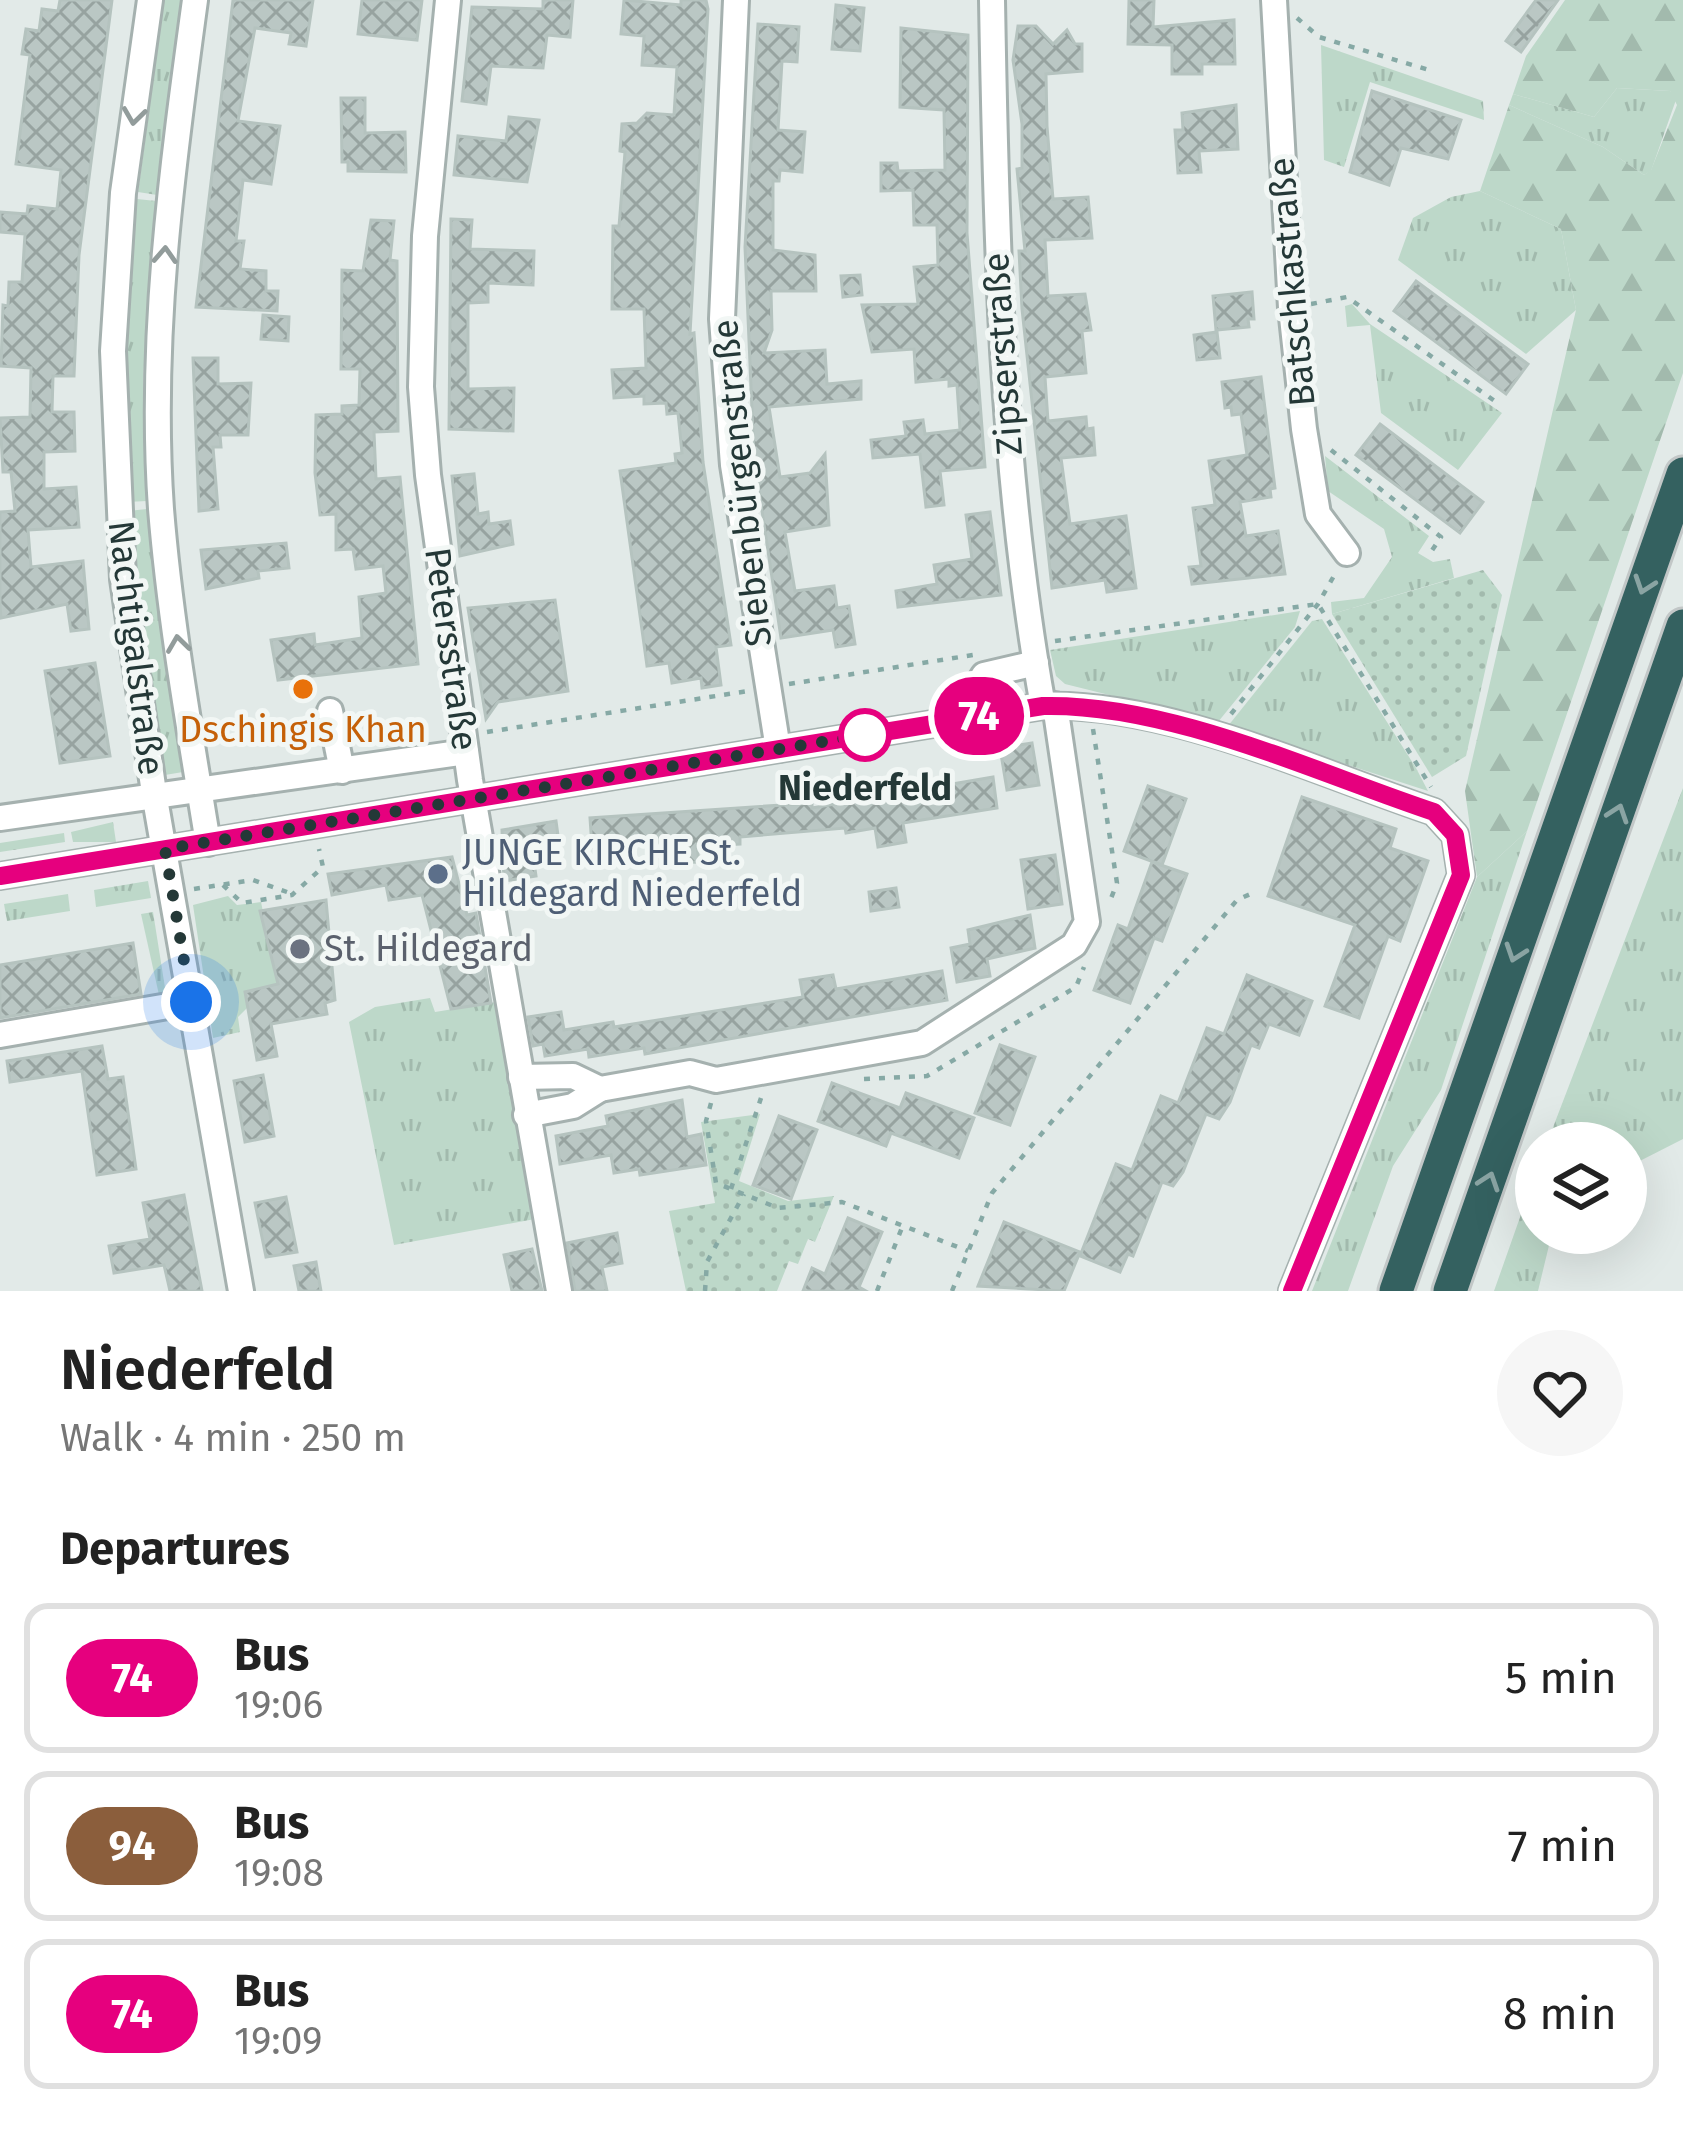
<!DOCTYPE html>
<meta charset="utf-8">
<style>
body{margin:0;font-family:"Fira Sans",sans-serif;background:#f6f6f6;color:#222;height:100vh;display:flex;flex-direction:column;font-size:45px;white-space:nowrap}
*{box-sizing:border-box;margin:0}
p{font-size:39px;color:#767676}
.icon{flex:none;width:66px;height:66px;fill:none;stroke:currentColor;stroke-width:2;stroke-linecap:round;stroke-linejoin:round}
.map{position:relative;height:1291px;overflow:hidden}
.panel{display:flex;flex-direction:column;background:#fff;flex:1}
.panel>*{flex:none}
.badge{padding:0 24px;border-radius:39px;font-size:42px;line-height:78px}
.tools{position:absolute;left:1515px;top:1122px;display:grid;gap:24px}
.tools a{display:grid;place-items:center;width:132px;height:132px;border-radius:50%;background:#fff;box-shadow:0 12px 48px #0002;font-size:60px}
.you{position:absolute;width:60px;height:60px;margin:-30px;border:9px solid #fff;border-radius:50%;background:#1a73e8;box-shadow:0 0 0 18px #1a73e833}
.map>.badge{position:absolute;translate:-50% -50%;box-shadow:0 0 0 6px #fff}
h2{padding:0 60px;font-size:45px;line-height:108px}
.round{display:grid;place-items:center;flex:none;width:126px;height:126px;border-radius:63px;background:#f6f6f6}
.head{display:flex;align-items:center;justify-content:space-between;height:204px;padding:0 60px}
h1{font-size:57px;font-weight:600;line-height:90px}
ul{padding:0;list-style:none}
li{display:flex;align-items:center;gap:36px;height:150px;margin:0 24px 18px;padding:0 36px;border:6px solid #e0e0e0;border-radius:24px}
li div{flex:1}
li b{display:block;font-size:45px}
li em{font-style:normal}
li .badge{min-width:132px;font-weight:700;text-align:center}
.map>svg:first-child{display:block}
.grass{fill:url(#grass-tufts)}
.forest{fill:url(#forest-firs)}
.park{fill:url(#park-dots)}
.building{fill:url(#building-cross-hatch);stroke:#b5c3bf;stroke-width:3}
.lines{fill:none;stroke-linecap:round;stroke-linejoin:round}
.minor-casing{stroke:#a5b1af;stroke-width:30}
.highway-casing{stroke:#c2c7c7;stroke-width:39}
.path{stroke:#86a9a5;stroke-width:4.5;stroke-dasharray:6 9;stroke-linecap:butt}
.minor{stroke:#fff;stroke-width:24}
.highway{stroke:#346160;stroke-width:33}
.oneway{stroke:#929c9b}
.oneway2{stroke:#8aa4a3}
.line-casing{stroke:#fff;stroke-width:27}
.line{stroke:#e6007e;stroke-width:18}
.walk{stroke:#243837;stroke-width:12;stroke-dasharray:0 21.6}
.food-dot{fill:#e8710a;stroke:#f2f7f5;stroke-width:4.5}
.stop-dot{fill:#fff;stroke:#e6007e;stroke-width:6}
.service-dot{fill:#5c6f8a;stroke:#f2f7f5;stroke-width:4.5}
.worship-dot{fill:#6b7280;stroke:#f2f7f5;stroke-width:4.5}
.labels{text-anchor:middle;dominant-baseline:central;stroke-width:10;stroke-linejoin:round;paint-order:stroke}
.street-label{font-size:36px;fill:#243837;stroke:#f2f7f5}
.food-label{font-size:36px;fill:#c56008;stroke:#f2f7f5}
.stop-label{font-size:36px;font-weight:bold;fill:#243837;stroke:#f2f7f5}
.service-label{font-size:36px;fill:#4e5e75;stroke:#f2f7f5;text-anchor:start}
.worship-label{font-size:36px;fill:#5b616d;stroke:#f2f7f5;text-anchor:start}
</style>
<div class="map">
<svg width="1683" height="1291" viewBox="0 0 1683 1291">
<defs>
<pattern id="grass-tufts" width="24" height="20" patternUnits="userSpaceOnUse" patternTransform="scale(3)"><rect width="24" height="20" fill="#bdd8c9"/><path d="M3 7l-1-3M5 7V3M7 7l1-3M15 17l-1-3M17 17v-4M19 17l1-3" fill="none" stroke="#a2baad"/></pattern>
<pattern id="forest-firs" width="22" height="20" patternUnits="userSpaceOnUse" patternTransform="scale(3)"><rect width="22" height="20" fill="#bdd8c9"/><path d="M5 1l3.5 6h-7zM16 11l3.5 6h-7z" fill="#a2baad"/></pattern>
<pattern id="park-dots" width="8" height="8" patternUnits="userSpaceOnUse" patternTransform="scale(3)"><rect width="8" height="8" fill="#bdd8c9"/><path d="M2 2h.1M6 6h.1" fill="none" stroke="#a2baad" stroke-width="1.8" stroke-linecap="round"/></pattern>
<pattern id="building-cross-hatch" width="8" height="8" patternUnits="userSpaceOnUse" patternTransform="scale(3)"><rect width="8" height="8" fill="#bac7c4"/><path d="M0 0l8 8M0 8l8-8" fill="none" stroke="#97a3a0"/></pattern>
</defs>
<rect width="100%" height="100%" fill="#e2eae8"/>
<g class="grass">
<path d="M164,0H183L157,195L138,192Z"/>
<path d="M1321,45L1483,101L1484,120L1370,82L1344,167L1324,160Z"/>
<path d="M1617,88L1670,91L1677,97L1651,171L1644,175L1603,147L1509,105L1513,94L1594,117Z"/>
<path d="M1480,191L1561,229L1576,310L1526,354L1398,260L1413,218L1451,197Z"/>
<path d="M137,199L156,201L143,379L147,501L127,502L125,329Z"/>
<path d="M1352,304L1370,324L1502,413L1458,470L1381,413L1370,325L1347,327L1345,306Z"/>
<path d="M1325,456L1429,536L1418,553L1433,562L1450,559L1454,578L1332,614L1331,602L1364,598L1392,557L1384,529L1328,491Z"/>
<path d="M147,509L183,772L165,775L128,511Z"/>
<path d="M1300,611L1295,627L1218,722L1065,684L1056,676L1050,650Z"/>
<path d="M1322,619L1416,768L1428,791L1228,726L1312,621Z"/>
<path d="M1683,788V1139L1626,1168V1143H1547Z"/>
<path d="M113,822L116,842H73L71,832Z"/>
<path d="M1527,831L1441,1090L1393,1166L1348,1291H1312L1477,877Z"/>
<path d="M64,833L65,842L0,852V843Z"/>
<path d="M148,881L151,898L96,907L94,890Z"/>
<path d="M68,894L70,911L7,921L4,904Z"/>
<path d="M228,896L237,905L261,902L278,984L245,992L248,1007L238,1017L240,1032L213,1038L193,905Z"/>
<path d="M153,912L166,994L159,995L141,914Z"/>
<path d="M430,998L435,1012L496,1002L535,1219L394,1245L349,1022L375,1007Z"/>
<path d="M1536,1172V1233H1552L1538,1291H1494Z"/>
</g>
<path class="forest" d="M1565,0H1683V373L1527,831L1477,877L1465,791L1576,310L1561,229L1480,191L1509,105L1603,147L1644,175L1651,170L1677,105L1670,91L1617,88L1594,117L1513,94L1526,56Z"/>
<g class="park">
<path d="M1483,570L1502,595L1466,756L1432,777L1332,614Z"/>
<path d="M760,1114L739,1181L788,1201L834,1196L815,1242L808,1239L798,1264L789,1261L777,1291H686L669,1211L715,1203L701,1122Z"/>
</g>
<g class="building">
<path d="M60,0H112L79,255L74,376H53L52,412H74L75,451L44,452V489L76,487L79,527L28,530L31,567L83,561L89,629L71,631L67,604L1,618L0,605V512L15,511L11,472H3L0,418L30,417L31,368L1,366L3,305L8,306L9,282H22L25,234L0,232V212L27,214L28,206L57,209L61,170L16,164L30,55L22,54L26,29L39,31L42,9L58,11Z"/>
<path d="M233,0H313L306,46L289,44L291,33L255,28L238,121L280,126L271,184L243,180L236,241H244L240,269L266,271V291H278L277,311L196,307Z"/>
<path d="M362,0H422L417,40L358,34Z"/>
<path d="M543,0H573L570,37L547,35L543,68L491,66L486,104L462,101L472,7L543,9Z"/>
<path d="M624,0L681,5V0H706L708,9L690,334L694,333L703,462L731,645L716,647L721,685L702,688L701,678L672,683L669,663L647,666L620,471L676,463L675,454L682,453L678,413L667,414L666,403L644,404V396L614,398L612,370L646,368L644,309H612L613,226H619L625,152L620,151L622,124L637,123L647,113L674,115L677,67L642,65L644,36L621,34Z"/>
<path d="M1129,0H1154L1153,27L1234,20L1235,64H1202V74H1172V45L1128,44Z"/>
<path d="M1536,0H1558L1521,52L1506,41Z"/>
<path d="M836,5L864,8L860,51L832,49Z"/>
<path d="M758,24L799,27L797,62L782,61L778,130L805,132L802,172L780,170L779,181H773V250L815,255L816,291H771L772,330L764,353L825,350L827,384L861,381V399L769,407L780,477L810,473L825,454L829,525L785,532L795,591L834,586L837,608L849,606L855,644L836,647L833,630L781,638L754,457L745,247Z"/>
<path d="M1018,26H1036L1053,44L1067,30L1075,44H1082V71L1046,74L1047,126L1053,199L1088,197L1092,238L1045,240L1048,296L1085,294L1091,330L1082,331L1086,373L1045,377L1048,421L1086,417L1087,429L1093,428L1095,455L1061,458L1070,524L1126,516L1136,588L1107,592L1105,580L1052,588L1022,309L1019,251H1025L1017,169L1022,168V124L1013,60Z"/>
<path d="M901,28L968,35L967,233L985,467L940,471L944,505L926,507L920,454L873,458L871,440L906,436L904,422L923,420L925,434L960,430L957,385L949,386V379L916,382L914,349L872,352L862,305L918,304L914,267L938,265L937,225H914L913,190L881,191V163H897L898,171L945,170L944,110L900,107Z"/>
<path d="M1372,91L1461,120L1448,159L1401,148L1389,185L1350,172Z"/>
<path d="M341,98H365V133L405,132L406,172L348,171V162H342Z"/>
<path d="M1236,105L1238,149L1199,151L1201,172L1178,173L1175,130H1183L1182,113Z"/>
<path d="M509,117L539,120L527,182L454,175L458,136L506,141Z"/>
<path d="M451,219L472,220L470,249L534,251L533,285L488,283V302L468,303V389L514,388L513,431L449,429Z"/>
<path d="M371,220L394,221L390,260L397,261L398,431L374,432L376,479L400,477L418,664L278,680L271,640L314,634L315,645L362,638L359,597L386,593L383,566L356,569L353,549L336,550V514L320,515L315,473L316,415L342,414V406L359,405L360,369H341L342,270L363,271Z"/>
<path d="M860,275L862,295L843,297L841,276Z"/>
<path d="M1416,281L1528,364L1506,394L1394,311Z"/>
<path d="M1252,292L1254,319H1248L1249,327L1216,330L1213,296Z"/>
<path d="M263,315L289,317L288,341L261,339Z"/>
<path d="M1217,332L1220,358L1197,360L1194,335Z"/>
<path d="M193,358H218V384L251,383L248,435H220L221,447H213L218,509L199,511Z"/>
<path d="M1261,377L1275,488L1270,489L1271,497L1240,502L1246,536L1278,531L1285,574L1192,584L1189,567L1201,566L1193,508L1215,505L1209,461L1247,455L1241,414L1232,415L1231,407L1225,408L1222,382Z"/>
<path d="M1380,424L1483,502L1460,533L1356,455Z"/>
<path d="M474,474L478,514L488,512L489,524L510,521L513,544L460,556L452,476Z"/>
<path d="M990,512L1001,595L898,607L896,591L937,584L934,565L972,559L966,515Z"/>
<path d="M286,543L289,568L258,571L259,578L206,589L201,550Z"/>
<path d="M555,600L568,691L498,702L486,719L468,608Z"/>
<path d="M95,663L110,756L60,763L45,671Z"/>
<path d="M1032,743L1039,785L1007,790L1000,748Z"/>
<path d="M993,777L997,808L903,823L906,842L878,847L875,828L846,833L845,828L740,837V844L697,846L699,862L663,863L661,842L592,847L590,818L812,803V808Z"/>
<path d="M1148,786L1186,799L1162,865L1124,851Z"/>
<path d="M1302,797L1396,829L1390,848L1428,861L1400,941L1388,936L1359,1018L1325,1006L1355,925L1268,896Z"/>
<path d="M556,821L560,850L533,855L536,876L504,881L502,830Z"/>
<path d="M1055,855L1062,904L1028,909L1021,860Z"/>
<path d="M452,857L467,915L476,913L491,1003L451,1009L422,895L389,900L386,885L332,895L328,874Z"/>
<path d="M1152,862L1187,874L1162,941L1154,938L1130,1003L1094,990L1118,925L1128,929Z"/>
<path d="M896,888L899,907L871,911L869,892Z"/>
<path d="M326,900L335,1000L325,1003L327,1014L271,1024L277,1056L257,1060L245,992L278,984L260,911Z"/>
<path d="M1030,915L1035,948L987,959L990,976L957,982L951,948L970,944L968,930Z"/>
<path d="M133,943L141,994L0,1018V965Z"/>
<path d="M942,971L947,1000L645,1054L644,1048L589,1057L588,1049L545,1056L543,1044L533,1046L528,1017L561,1012L564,1030L613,1022L614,1027L803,997L800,980L833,975L836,989Z"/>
<path d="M1247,975L1312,1001L1299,1035L1269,1024L1259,1048L1251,1045L1230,1102L1219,1119L1206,1114L1183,1172L1173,1186L1162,1182L1133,1256L1128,1254L1120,1272L1080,1256L1116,1164L1132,1170L1161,1096L1178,1103L1207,1028L1224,1034Z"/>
<path d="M1000,1045L1035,1057L1010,1125L975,1113Z"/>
<path d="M102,1046L108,1079L123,1077L136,1169L97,1175L82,1071L10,1082L7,1061Z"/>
<path d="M263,1075L274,1136L245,1142L234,1081Z"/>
<path d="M832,1083L900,1108L906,1093L974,1118L959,1158L891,1133L886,1146L818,1121Z"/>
<path d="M682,1100L687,1137L701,1134L706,1165L640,1175L639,1169L614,1173L611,1155L560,1164L556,1136L608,1126L606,1116Z"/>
<path d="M779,1116L817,1130L791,1199L753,1185Z"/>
<path d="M184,1195L202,1291H170L164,1265L114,1273L109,1246L150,1239L143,1203Z"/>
<path d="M286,1197L297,1252L266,1257L255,1203Z"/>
<path d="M848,1218L882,1232L859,1287L866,1291H803L812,1268L825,1274Z"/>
<path d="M1004,1222L1080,1252L1064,1291L978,1286Z"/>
<path d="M617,1233L622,1263L602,1267L607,1291H575L567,1243Z"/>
<path d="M532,1249L542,1291H512L504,1255Z"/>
<path d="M316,1262L321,1291H299L294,1266Z"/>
</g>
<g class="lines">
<defs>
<g id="minor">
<path d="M150,0L123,193L113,351L123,579L154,793L241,1291"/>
<path d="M195,0C172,168 149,338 161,509C170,620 190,732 208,843"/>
<path d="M448,0L425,236L421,387L428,475L470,780L559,1291"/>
<path d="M736,0L722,319L733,465L778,749"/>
<path d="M992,0C996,236 1001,472 1043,706"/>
<path d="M1274,0L1291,308L1304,429L1318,514L1347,553"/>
<path d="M330,711L342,771"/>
<path d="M968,718L972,694L984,675L1036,663"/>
<path d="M0,818L466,752"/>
<path d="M0,876L1043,706C1168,702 1315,772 1434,812L1455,835L1461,875L1292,1291"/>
<path d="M0,1035L191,1002"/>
<path d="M521,1077L573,1076L600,1089L690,1073L716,1080L922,1043L1074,945L1087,922L1055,705"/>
<path d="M526,1115L573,1106L600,1089"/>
</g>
<g id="highway">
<path d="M1396,1291L1683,474"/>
<path d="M1450,1291L1683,626"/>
</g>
</defs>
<use href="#minor" class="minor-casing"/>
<use href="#highway" class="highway-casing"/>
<g class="path">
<path d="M1297,18L1319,37L1429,70"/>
<path d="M1311,304L1347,297L1499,404"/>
<path d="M1331,450L1441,537L1429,555"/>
<path d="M1055,641L1318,604L1431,787"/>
<path d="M789,684L973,655"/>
<path d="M1231,714L1318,604L1335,574"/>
<path d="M1093,729L1117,883L1110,901"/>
<path d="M487,732L748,691"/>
<path d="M223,885L242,903L292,895L323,867L319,849"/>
<path d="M194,889L253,880L287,892"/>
<path d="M864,1079L927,1076L1076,987L1084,967"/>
<path d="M711,1103L706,1121L716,1183L778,1208L842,1202L968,1251"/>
<path d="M731,1189L761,1098"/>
<path d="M705,1291L707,1262L744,1194"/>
<path d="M877,1291L903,1225"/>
<path d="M952,1291L992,1193L1237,900L1257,891"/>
</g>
<use href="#minor" class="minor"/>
<use href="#highway" class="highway"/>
</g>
<defs><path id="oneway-chevron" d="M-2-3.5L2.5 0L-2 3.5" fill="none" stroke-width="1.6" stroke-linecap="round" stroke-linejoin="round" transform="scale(3)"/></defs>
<g class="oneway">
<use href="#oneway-chevron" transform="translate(134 116) rotate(98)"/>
<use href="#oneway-chevron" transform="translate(165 255) rotate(-87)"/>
<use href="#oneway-chevron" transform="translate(178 644) rotate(-98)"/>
</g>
<g class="oneway2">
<use href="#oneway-chevron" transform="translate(1644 585) rotate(109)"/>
<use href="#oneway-chevron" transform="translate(1618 813) rotate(-71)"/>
<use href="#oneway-chevron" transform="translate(1515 953) rotate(109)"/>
<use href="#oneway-chevron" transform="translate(1489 1181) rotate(-71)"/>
</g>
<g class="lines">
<defs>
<path id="line" d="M0,876L1043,706C1169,703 1314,772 1434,812L1455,835L1461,875L1292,1291"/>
</defs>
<use href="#line" class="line-casing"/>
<use href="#line" class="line"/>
<path class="walk" d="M191,1002L165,849L865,735"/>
</g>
<circle class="food-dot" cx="303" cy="689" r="12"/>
<circle class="stop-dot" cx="865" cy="735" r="24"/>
<circle class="service-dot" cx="438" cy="874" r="12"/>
<circle class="worship-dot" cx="300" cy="949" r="12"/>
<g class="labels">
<g class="street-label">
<text transform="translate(1292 282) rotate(-95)">Batschkastraße</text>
<text transform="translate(1003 354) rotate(-94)">Zipserstraße</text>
<text transform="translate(742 483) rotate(-96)">Siebenbürgenstraße</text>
<text transform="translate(136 648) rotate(83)">Nachtigalstraße</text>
<text transform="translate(451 649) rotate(82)">Petersstraße</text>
</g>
<g class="food-label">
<text x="303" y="730">Dschingis Khan</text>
</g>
<g class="stop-label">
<text x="865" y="788">Niederfeld</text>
</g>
<g class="service-label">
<text x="462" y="853">JUNGE KIRCHE St.<tspan x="462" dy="41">Hildegard Niederfeld</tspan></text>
</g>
<g class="worship-label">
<text x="324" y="949">St. Hildegard</text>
</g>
</g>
</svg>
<div class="tools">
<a><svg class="icon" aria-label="layers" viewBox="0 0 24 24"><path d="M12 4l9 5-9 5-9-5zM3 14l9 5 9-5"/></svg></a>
</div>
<div class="you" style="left:191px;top:1002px"></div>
<b class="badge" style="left:979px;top:716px;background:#e6007e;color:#fff">74</b>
</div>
<section class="panel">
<div class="head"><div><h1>Niederfeld</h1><p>Walk · 4 min · 250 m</p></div><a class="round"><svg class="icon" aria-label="heart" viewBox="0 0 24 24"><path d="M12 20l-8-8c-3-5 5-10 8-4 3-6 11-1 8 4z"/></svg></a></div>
<h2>Departures</h2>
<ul>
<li><span class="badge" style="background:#e6007e;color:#fff">74</span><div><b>Bus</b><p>19:06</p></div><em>5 min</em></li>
<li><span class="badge" style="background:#8b5e3c;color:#fff">94</span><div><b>Bus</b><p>19:08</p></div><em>7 min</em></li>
<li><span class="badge" style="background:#e6007e;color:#fff">74</span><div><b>Bus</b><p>19:09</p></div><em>8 min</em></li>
</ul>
</section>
